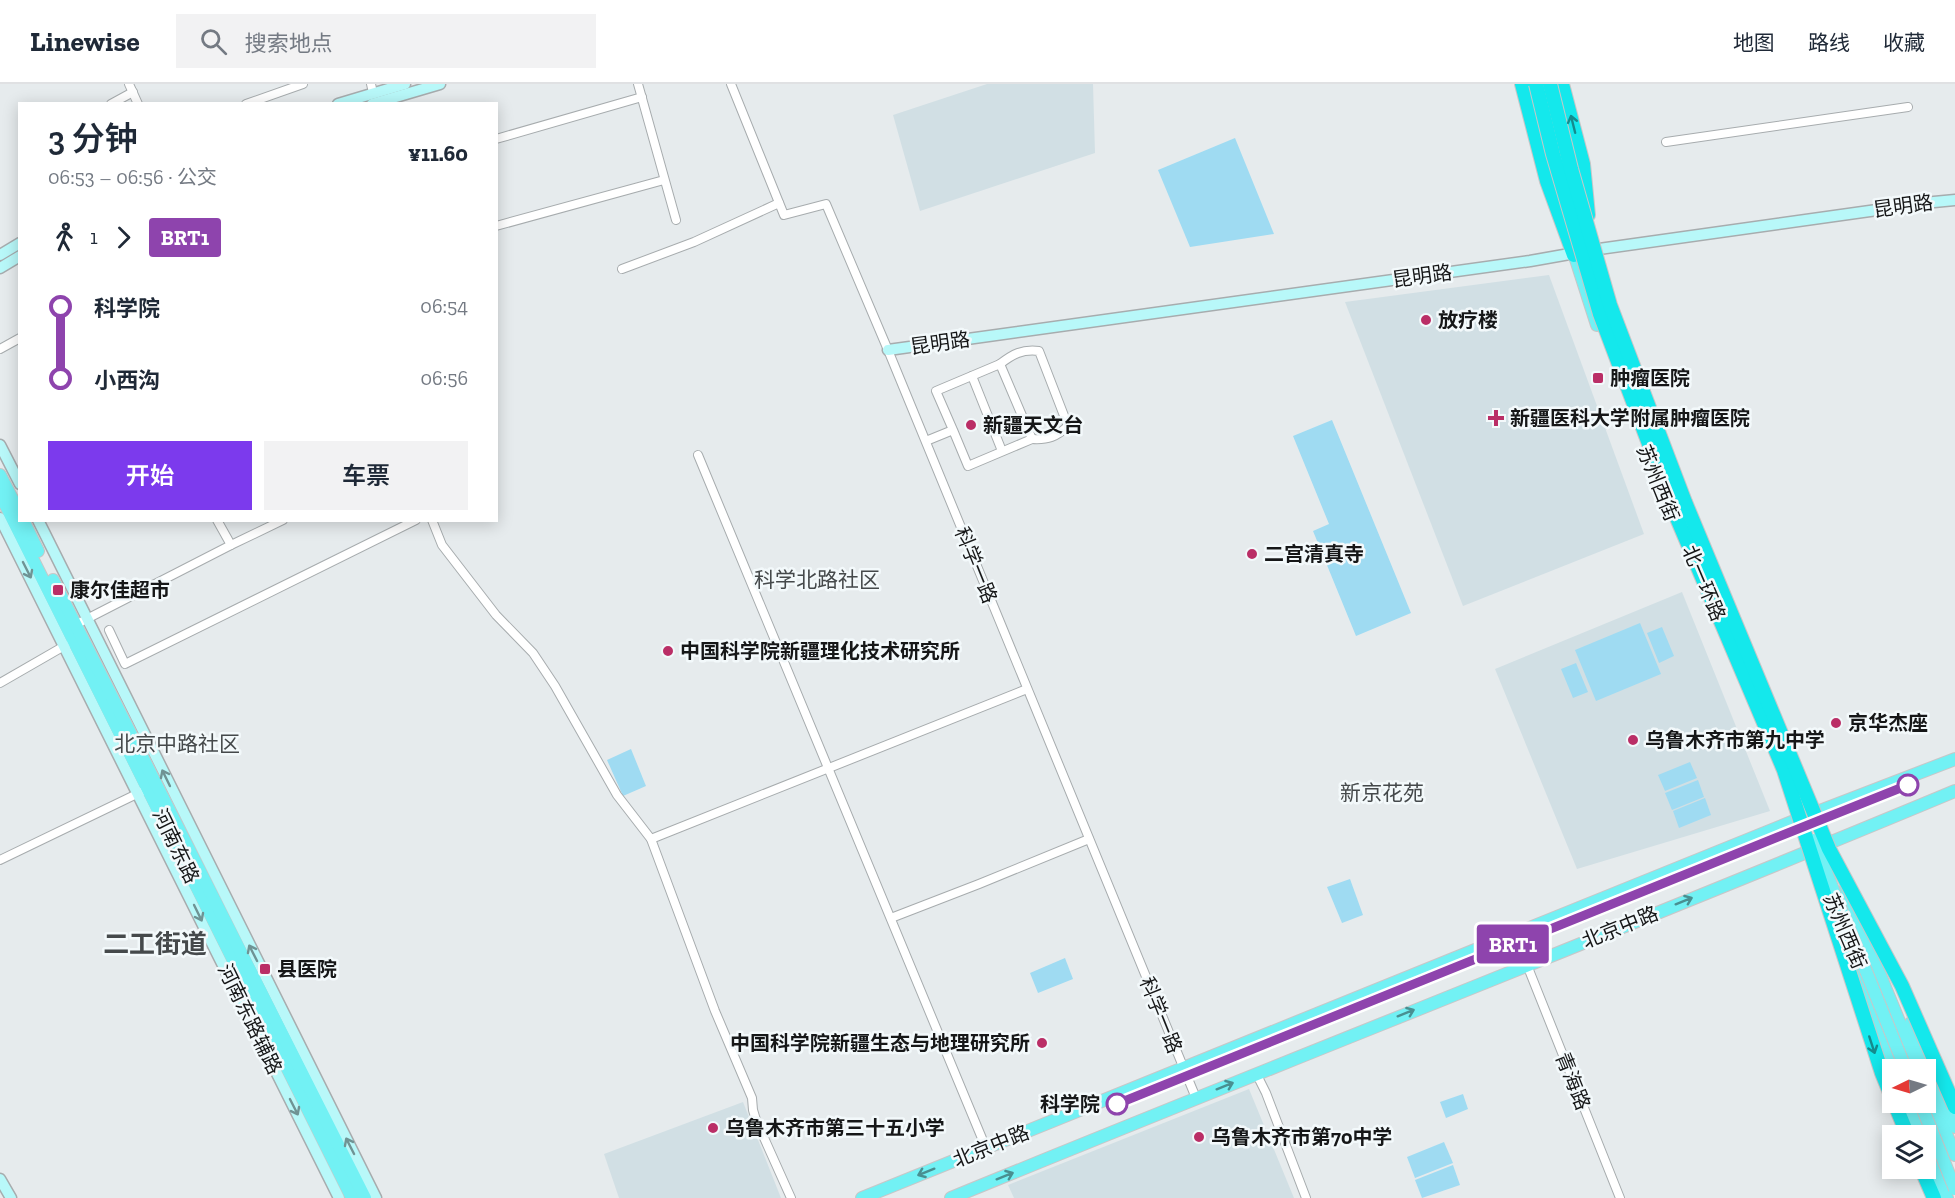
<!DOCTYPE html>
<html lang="zh">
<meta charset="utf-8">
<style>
body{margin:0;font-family:"Zilla Slab","Noto Sans SC",serif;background:#f2f2f3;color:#1f2937;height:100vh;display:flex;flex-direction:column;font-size:22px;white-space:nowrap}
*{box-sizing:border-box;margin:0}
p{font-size:20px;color:#747a83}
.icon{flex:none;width:33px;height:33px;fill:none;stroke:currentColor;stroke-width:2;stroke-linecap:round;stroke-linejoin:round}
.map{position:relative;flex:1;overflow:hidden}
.drawer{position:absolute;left:18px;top:18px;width:480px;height:420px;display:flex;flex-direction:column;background:#fff;border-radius:0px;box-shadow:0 3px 15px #0003}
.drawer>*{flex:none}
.badge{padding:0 12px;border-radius:4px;font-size:21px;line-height:39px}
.needle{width:39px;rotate:265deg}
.tools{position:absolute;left:1882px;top:975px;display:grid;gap:12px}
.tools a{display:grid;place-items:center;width:54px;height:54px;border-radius:0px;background:#fff;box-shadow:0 3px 15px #0003;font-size:30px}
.map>.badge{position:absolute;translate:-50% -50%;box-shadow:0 0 0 3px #fff}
.legs{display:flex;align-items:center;gap:9px;height:66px;padding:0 30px;font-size:20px}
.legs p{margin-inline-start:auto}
.summary{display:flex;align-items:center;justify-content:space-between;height:102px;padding:0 30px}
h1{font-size:33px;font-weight:600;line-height:45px}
.button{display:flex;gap:12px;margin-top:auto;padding:12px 30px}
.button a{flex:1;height:69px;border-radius:0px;background:#7c3aed;color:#fff;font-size:24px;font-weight:600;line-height:69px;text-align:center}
.button a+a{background:#f2f2f3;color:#1f2937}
ul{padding:0 30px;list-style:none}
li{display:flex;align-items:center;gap:21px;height:72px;font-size:22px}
li i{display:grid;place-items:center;width:9px;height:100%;margin:0 8px;background:currentColor}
li i::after{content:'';width:15px;height:15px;margin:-8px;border:4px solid;border-radius:50%;background:#fff}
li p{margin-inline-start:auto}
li:first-child i{background:linear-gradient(#0000 50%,currentColor 0)}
li:last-child i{background:linear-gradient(currentColor 50%,#0000 0)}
header{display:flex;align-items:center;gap:36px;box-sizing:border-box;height:84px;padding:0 30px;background:#fff;border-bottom:2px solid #e0e1e3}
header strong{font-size:28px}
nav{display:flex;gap:33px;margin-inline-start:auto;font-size:21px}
.search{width:420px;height:54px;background:#f2f2f3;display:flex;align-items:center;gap:15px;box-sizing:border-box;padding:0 21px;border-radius:0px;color:#747a83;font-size:22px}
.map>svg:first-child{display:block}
.built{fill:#d1dfe4}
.green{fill:#9fdbf2}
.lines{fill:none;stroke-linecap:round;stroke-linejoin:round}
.street-casing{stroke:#a7acae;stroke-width:10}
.secondary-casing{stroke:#a7acae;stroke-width:13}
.primary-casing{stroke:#c7c7c8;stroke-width:14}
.highway-casing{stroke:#c7c7c8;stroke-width:16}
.street{stroke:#fff;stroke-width:8}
.secondary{stroke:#b8f8f9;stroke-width:10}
.primary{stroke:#72f1f4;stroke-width:12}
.highway{stroke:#14e8ec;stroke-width:14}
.primary-bridge-casing{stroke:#c7c7c8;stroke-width:14;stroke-linecap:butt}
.highway-bridge-casing{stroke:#c7c7c8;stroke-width:16;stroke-linecap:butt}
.primary-bridge{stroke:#72f1f4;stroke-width:12}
.highway-bridge{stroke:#14e8ec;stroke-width:14}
.oneway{stroke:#158a8d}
.oneway2{stroke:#6f9394}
.oneway3{stroke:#498f91}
.line-1-casing{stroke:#fff;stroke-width:14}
.line-1{stroke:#8e44ad;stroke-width:9}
.poi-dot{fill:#ba2e66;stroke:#f3f9fb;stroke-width:2}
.stop-1-dot{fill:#fff;stroke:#8e44ad;stroke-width:3}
.labels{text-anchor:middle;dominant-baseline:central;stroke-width:5;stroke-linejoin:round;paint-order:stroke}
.street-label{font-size:20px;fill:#161718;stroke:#f3f9fb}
.poi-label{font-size:20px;font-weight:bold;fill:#161718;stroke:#f3f9fb;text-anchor:start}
.stop-label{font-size:20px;font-weight:bold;fill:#161718;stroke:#f3f9fb;text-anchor:end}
.neighbourhood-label{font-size:21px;fill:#45494b;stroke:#f3f9fb}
.district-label{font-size:26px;font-weight:bold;fill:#45494b;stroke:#f3f9fb}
</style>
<header>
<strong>Linewise</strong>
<div class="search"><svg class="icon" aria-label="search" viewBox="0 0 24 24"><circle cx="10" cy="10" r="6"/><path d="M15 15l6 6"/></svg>搜索地点</div>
<nav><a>地图</a><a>路线</a><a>收藏</a></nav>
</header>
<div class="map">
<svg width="1955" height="1114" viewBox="0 0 1955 1114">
<rect width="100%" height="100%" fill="#e6ebed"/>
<g class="built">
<path d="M987,0H1093L1095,69L920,127L893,31Z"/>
<path d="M1549,191L1644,450L1463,522L1345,218Z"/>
<path d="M1682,508L1770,727L1577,785L1495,585Z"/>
<path d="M1249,1005L1294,1114H1014L1008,1101Z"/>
<path d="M743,1018L781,1114H619L604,1070Z"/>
</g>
<g class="green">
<path d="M1235,54L1274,150L1190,163L1158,86Z"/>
<path d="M1332,336L1411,529L1356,552L1313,447L1329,440L1293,352Z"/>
<path d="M1640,539L1661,590L1596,617L1575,566Z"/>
<path d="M1662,543L1674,572L1659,579L1647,549Z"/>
<path d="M1576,579L1588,608L1573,614L1561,585Z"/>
<path d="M631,665L646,702L623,712L607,676Z"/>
<path d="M1690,678L1697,694L1665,707L1658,691Z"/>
<path d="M1698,696L1704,713L1672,726L1665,709Z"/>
<path d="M1705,714L1711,731L1679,744L1673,727Z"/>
<path d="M1350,795L1363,831L1342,839L1327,803Z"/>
<path d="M1065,874L1073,895L1038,909L1030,889Z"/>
<path d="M1463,1010L1468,1025L1446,1034L1440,1018Z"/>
<path d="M1444,1058L1453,1079L1415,1094L1407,1073Z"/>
<path d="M1453,1081L1460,1101L1422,1114L1415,1096Z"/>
</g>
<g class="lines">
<defs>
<g id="street">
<path d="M129,0L138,20"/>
<path d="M371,0L373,9"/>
<path d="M638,0L676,136"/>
<path d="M731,0L784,131L826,120L888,266L1196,1014"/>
<path d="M111,20L133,8"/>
<path d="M246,20L303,0"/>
<path d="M496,55L642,13"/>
<path d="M1666,58L1908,23"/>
<path d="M496,142L664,96"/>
<path d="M622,185L694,158L779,119"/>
<path d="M0,265L20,254"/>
<path d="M1000,280C1013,270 1022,265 1039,267L1068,342C1056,353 1048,356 1032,355"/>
<path d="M972,292L1002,367"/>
<path d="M926,357L953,346L936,307L1000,280L1032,355L968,382L953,346"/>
<path d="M698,371L986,1064"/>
<path d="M217,436L231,461"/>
<path d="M432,436L442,461L496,531L533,569L555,602L617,711L651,755L715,927L752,1014L753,1026L756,1036L791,1114"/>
<path d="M75,544V541L231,461L283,436"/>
<path d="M109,546L125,580L416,436"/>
<path d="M0,599L66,561"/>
<path d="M651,755L1027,605"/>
<path d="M0,776L141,708"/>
<path d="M891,834L979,800L1089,755"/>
<path d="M1527,881L1620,1114"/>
<path d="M1256,989L1266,1009L1306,1114"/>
</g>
<g id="secondary">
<path d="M338,20L405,0"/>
<path d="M372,20L440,0"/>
<path d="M0,171L20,159"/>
<path d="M0,184L20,172"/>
<path d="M888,266L1530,177L1592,166L1934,118L1955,116"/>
<path d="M0,361L20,400"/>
<path d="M0,434L339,1114"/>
<path d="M38,436L376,1114"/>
<path d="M0,1095L11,1114"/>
</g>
<g id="primary">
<path d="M1572,163L1597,241"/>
<path d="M0,391L20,430"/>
<path d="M0,410L352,1114"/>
<path d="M23,436L38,467"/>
<path d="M53,496L365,1114"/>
<path d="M1845,806L1919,986"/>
<path d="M1848,857L1895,986"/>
<path d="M1911,939L1955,1043"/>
<path d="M1926,1002L1955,1071"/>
<path d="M1908,1018L1922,1052"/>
<path d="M1926,1062L1947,1114"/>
<path d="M862,1114L1799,735L1955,675"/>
<path d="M951,1114C1285,977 1622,846 1955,707"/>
</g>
<g id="highway">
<path d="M1522,0L1547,97L1574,171"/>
<path d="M1562,0L1583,80L1588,131"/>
<path d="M1894,1018L1908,1052"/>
<path d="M1921,1084L1934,1114"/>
</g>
</defs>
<use href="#street" class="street-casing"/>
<use href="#secondary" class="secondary-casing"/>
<use href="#primary" class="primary-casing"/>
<use href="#highway" class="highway-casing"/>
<use href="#street" class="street"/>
<use href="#secondary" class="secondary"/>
<use href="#primary" class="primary"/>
<use href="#highway" class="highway"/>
<defs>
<g id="primary-bridge">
<path d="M1813,756L1906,986"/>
<path d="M1920,1018L1955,1105"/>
</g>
<g id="highway-bridge">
<path d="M1536,0L1553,70L1600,230L1677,434L1784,686L1882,989L1893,1016"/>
<path d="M1550,0L1571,85L1610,221L1685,418L1829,765L1902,902L1955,1023"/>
</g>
</defs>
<use href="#primary-bridge" class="primary-bridge-casing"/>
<use href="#highway-bridge" class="highway-bridge-casing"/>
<use href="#primary-bridge" class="primary-bridge"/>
<use href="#highway-bridge" class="highway-bridge"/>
</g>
<defs><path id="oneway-shaft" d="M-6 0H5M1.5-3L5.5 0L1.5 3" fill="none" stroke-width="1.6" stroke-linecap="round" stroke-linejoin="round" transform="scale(1.5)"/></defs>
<g class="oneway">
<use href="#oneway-shaft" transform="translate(1573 40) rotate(-104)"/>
<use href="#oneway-shaft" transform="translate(1872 961) rotate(72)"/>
</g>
<g class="oneway2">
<use href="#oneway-shaft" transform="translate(27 486) rotate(63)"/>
<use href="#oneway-shaft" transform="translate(166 694) rotate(-116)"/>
<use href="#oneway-shaft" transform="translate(198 829) rotate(64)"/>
<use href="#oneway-shaft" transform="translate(253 869) rotate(-117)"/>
<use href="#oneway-shaft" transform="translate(294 1023) rotate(63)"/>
<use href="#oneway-shaft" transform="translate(350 1062) rotate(-117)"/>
</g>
<g class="oneway3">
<use href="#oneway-shaft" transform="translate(1684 817) rotate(-22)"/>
<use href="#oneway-shaft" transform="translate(1406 929) rotate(-22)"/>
<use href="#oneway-shaft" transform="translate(1225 1002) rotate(-22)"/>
<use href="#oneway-shaft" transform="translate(926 1088) rotate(158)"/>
<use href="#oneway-shaft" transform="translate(1005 1092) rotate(-22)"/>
</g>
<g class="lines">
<defs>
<path id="line-1" d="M1117,1020C1381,913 1644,806 1908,701"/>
</defs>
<use href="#line-1" class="line-1-casing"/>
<use href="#line-1" class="line-1"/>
</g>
<g class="poi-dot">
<circle cx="1426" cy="236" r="6"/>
<rect x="1592" y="288" width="12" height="12" rx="3"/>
<path d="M1493 325h6v6h6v6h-6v6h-6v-6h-6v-6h6z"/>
<circle cx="971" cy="341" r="6"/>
<circle cx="1252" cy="470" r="6"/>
<rect x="52" y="500" width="12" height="12" rx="3"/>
<circle cx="668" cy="567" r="6"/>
<circle cx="1836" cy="639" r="6"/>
<circle cx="1633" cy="656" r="6"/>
<rect x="259" y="879" width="12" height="12" rx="3"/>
<circle cx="1042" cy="959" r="6"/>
<circle cx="713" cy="1044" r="6"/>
<circle cx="1199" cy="1053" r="6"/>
</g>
<g class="stop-1-dot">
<circle cx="1908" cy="701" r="10"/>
<circle cx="1117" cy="1020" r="10"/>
</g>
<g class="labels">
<g class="street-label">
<text transform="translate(1903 122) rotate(-8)">昆明路</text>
<text transform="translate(1422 192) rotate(-8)">昆明路</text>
<text transform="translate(940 259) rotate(-8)">昆明路</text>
<text transform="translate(1658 399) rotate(68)">苏州西街</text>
<text transform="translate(976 481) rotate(68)">科学一路</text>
<text transform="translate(1704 499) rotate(67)">北一环路</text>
<text transform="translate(176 762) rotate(64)">河南东路</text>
<text transform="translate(1620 843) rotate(-22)">北京中路</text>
<text transform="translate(1845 847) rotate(67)">苏州西街</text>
<text transform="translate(1161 931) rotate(68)">科学一路</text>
<text transform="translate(250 935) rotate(64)">河南东路辅路</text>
<text transform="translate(1573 997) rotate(68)">青海路</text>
<text transform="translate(991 1062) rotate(-22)">北京中路</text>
</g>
<g class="poi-label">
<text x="1438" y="236">放疗楼</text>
<text x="1610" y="294">肿瘤医院</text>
<text x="1510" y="334">新疆医科大学附属肿瘤医院</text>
<text x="983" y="341">新疆天文台</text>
<text x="1264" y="470">二宫清真寺</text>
<text x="70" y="506">康尔佳超市</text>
<text x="680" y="567">中国科学院新疆理化技术研究所</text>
<text x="1848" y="639">京华杰座</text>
<text x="1645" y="656">乌鲁木齐市第九中学</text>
<text x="277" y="885">县医院</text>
<text x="1030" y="959" text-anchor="end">中国科学院新疆生态与地理研究所</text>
<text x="725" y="1044">乌鲁木齐市第三十五小学</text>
<text x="1211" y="1053">乌鲁木齐市第70中学</text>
</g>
<g class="stop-label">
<text x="1100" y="1020">科学院</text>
</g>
<g class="neighbourhood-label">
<text x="817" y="495">科学北路社区</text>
<text x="177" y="659">北京中路社区</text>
<text x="1382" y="708">新京花苑</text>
</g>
<g class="district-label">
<text x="155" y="860">二工街道</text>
</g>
</g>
</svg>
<div class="tools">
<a><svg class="needle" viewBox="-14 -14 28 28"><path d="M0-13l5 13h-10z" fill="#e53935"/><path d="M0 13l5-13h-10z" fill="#747a83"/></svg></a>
<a><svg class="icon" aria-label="layers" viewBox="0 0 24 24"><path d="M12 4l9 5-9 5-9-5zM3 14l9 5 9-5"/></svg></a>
</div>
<b class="badge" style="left:1513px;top:860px;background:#8e44ad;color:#fff">BRT1</b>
<section class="drawer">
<div class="summary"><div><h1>3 分钟</h1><p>06:53 – 06:56 · 公交</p></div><b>¥11.60</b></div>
<div class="legs"><svg class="icon" aria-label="walk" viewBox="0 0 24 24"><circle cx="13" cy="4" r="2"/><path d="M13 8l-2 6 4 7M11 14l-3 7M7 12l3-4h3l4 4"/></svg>1<svg class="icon" aria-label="forward" viewBox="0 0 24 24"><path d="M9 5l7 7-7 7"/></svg><b class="badge" style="background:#8e44ad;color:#fff">BRT1</b></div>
<ul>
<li><i style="color:#8e44ad"></i><b>科学院</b><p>06:54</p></li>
<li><i style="color:#8e44ad"></i><b>小西沟</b><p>06:56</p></li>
</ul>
<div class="button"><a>开始</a><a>车票</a></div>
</section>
</div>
